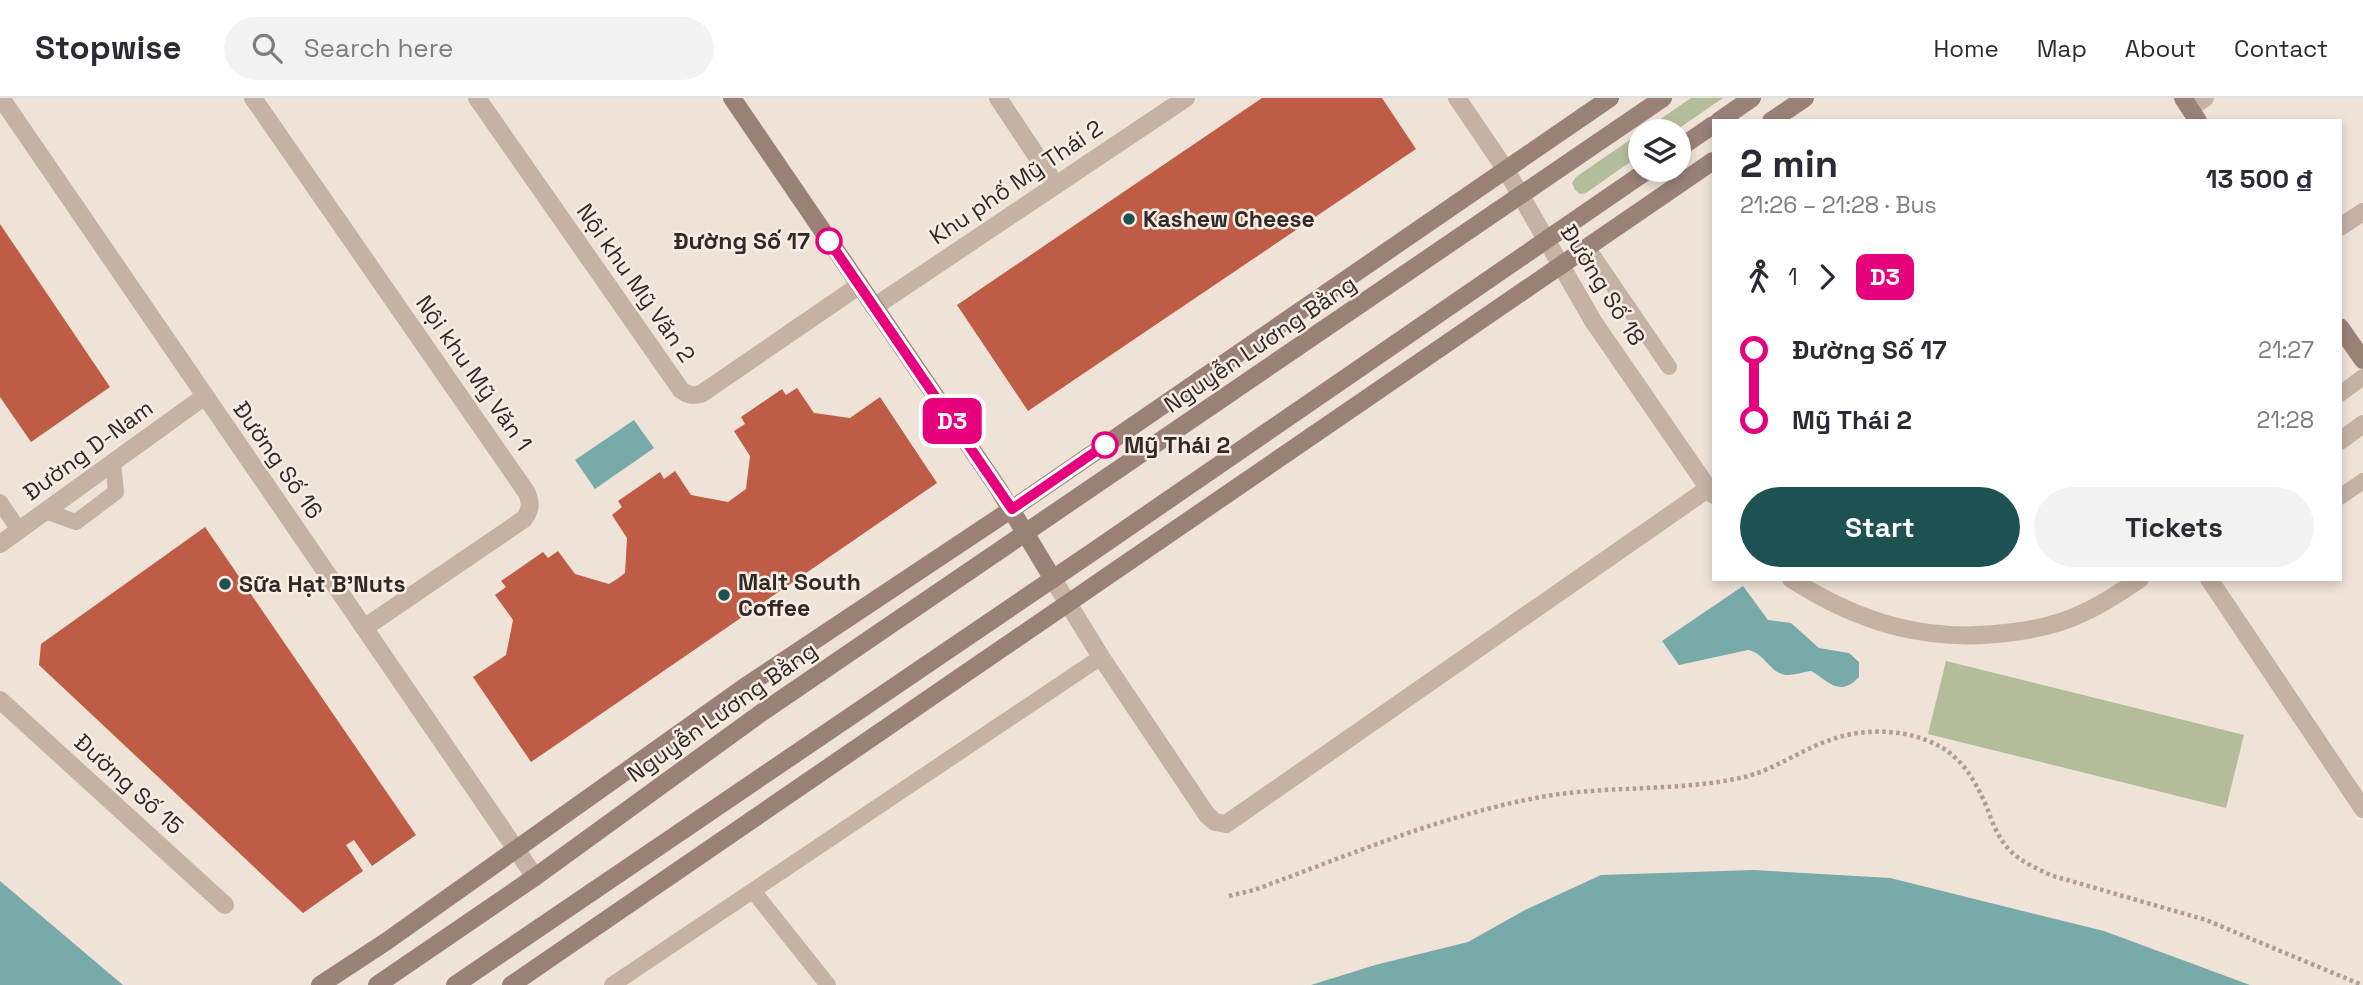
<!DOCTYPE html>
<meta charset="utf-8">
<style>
body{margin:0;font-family:"Space Grotesk",sans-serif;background:#f2f2f3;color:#2b2b33;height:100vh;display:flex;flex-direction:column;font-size:26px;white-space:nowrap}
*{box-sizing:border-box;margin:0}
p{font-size:23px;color:#7c7c81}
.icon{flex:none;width:38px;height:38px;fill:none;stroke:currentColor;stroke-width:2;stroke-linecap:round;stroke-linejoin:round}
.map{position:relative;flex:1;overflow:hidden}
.sheet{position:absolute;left:1712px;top:21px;width:630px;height:462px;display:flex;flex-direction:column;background:#fff;border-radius:0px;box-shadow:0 4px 10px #0003}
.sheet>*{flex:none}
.badge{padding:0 14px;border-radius:10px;font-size:24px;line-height:46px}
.tools{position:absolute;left:1628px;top:21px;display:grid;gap:14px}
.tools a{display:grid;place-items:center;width:63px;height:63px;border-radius:50%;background:#fff;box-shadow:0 4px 10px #0003;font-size:35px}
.map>.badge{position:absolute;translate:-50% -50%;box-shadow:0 0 0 4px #fff}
.legs{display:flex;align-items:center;gap:10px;height:77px;padding:0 28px;font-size:23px}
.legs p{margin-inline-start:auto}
.headline{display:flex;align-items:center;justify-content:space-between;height:119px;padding:0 28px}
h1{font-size:38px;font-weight:700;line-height:52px}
.primary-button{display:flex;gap:14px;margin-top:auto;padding:14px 28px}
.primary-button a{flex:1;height:80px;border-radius:42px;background:#1e5151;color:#fff;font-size:28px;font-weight:700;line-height:80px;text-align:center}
.primary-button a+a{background:#f2f2f3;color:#2b2b33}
ul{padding:0 28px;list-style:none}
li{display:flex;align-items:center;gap:24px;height:70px;font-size:26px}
li i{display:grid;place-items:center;width:10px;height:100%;margin:0 9px;background:currentColor}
li i::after{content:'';width:18px;height:18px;margin:-9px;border:5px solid;border-radius:50%;background:#fff}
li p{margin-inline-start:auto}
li:first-child i{background:linear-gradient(#0000 50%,currentColor 0)}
li:last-child i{background:linear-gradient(currentColor 50%,#0000 0)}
header{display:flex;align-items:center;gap:42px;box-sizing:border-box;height:98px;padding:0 35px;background:#fff;border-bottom:2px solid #e1e1e2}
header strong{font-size:33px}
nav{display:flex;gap:38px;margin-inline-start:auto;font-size:24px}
.search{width:490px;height:63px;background:#f2f2f3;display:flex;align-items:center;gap:18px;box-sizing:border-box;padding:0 24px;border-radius:38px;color:#7c7c81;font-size:26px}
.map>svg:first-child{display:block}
.green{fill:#b3bd99}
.water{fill:#79aaaa}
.building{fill:#bf5c46}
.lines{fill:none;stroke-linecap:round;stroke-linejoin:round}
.path{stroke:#b29c8f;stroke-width:4.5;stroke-dasharray:3.5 3.5;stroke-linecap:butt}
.lane{stroke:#c6b2a5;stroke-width:16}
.street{stroke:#c6b2a5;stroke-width:18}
.secondary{stroke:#9a8177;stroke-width:18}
.line-1-casing{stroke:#fff;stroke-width:16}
.line-1{stroke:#e6007e;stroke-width:10}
.poi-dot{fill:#1e5151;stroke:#f7ede4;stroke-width:2.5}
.stop-1-dot{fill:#fff;stroke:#e6007e;stroke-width:3.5}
.labels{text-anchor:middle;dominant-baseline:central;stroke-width:5;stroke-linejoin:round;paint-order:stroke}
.street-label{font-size:23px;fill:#322926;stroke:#f7ede4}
.poi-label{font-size:23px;font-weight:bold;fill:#322926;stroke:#f7ede4;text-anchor:start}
.stop-label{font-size:23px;font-weight:bold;fill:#322926;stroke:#f7ede4;text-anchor:end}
</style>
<header>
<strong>Stopwise</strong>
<div class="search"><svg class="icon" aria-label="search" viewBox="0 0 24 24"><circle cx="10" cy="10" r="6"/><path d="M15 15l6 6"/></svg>Search here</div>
<nav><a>Home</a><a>Map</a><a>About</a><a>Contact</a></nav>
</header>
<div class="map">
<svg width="2363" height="887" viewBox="0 0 2363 887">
<rect width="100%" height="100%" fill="#efe3d8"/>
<g class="green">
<path d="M1691,0H1723L1675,33H1643Z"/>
<path d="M1640,35V57L1586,95L1580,96L1575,92L1572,85L1576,79Z"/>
<path d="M1946,563L2244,637L2226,710L1928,636Z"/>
</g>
<g class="water">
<path d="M634,322L654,350L595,391L575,362Z"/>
<path d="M1743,488L1768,522L1791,525L1819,550L1849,555L1859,564V579C1839,600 1829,583 1811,573C1803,574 1795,577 1787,577C1770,576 1765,555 1748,552L1679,567L1662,543Z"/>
<path d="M1754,772L1890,780L2104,833L2250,887H1311L1375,867L1468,844L1525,812L1601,777Z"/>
<path d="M0,783L123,887H0Z"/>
</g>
<g class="building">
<path d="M1262,0H1382L1416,51L1028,313L957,207Z"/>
<path d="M0,126L110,289L31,344L0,299Z"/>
<path d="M797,290L814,315L850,320L880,299L937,385L531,664L473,579L506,557L513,522L495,497L506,489L501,483L543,454L548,460L558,453L575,476L609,486L617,481L625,475L627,440L612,417L622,409L618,403L660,374L664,381L675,373L691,397L728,404L746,391L750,358L734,333L745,326L741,319L782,291L786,297Z"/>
<path d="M205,429L416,737L372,768L354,742L346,747L363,773L303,815L39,567L41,546Z"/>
</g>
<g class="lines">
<path class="path" d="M1229,798L1254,792C1347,758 1442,717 1541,699C1607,687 1674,694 1740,680C1774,673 1801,651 1833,641C1862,631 1898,631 1926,642C1959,654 1974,679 1987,710C1992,723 1997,737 2006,748C2017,762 2034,769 2050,777L2206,822L2362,887"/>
<g class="lane">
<path d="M1587,149L1669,269"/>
<path d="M2340,296L2363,279"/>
<path d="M2340,399L2363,383"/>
<path d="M0,404L19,432"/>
<path d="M45,413L76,424L116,394L113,364"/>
<path d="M754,794L828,887"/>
<path d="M612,887L1101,559"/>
</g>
<g class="street">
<path d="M1,0L535,779"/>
<path d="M253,0L527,395C531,406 531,411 524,421L364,530"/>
<path d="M477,0L681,292C688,297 692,298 701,296L860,187"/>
<path d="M998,0L1056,87"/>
<path d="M1457,0L1506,72L1593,223L1713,397"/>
<path d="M2190,10L2205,0"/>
<path d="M2340,129L2363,114"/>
<path d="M874,209L1186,0"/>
<path d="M2340,343L2363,326"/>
<path d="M0,446L205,298"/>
<path d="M1053,481L1101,559L1207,717L1215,724L1226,726L1709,390"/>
<path d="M1791,481C1861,526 1930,546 2014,534C2038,531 2063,525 2085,514C2105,505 2122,493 2140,481"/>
<path d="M2209,481L2363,711"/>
<path d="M0,602L225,807"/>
</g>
<g class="secondary">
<path d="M732,0L998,390L1053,481"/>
<path d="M2183,0L2198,23"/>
<path d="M1719,23L1752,0"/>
<path d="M1771,23L1805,0"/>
<path d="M1678,51L1713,27"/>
<path d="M2340,229L2363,262"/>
<path d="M320,887L387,843L743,590L1012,411L1610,0"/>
<path d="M377,887L535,779L761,615L1663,0"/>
<path d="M455,887L1091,455L1648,72"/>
<path d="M511,887L1713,63"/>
</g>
</g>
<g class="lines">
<defs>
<path id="line-1" d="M829,143L1012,411L1105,347"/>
</defs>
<use href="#line-1" class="line-1-casing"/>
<use href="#line-1" class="line-1"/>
</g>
<g class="poi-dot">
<circle cx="1129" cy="121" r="7"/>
<circle cx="225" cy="486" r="7"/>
<circle cx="724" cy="497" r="7"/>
</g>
<g class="stop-1-dot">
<circle cx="829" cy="143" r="12"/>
<circle cx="1105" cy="347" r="12"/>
</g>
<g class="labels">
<g class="street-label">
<text transform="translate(1016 84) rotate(-34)">Khu phố Mỹ Thái 2</text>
<text transform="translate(636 185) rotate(55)">Nội khu Mỹ Văn 2</text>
<text transform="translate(1603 187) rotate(58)">Đường Số 18</text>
<text transform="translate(1260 246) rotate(-34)">Nguyễn Lương Bằng</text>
<text transform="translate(474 275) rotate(55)">Nội khu Mỹ Văn 1</text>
<text transform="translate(88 352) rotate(-36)">Đường D-Nam</text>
<text transform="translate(278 362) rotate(55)">Đường Số 16</text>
<text transform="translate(722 614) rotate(-35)">Nguyễn Lương Bằng</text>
<text transform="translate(129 686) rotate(42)">Đường Số 15</text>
</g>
<g class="poi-label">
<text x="1143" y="121">Kashew Cheese</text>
<text x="738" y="484">Malt South<tspan x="738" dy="26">Coffee</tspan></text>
<text x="239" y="486">Sữa Hạt B'Nuts</text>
</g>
<g class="stop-label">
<text x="810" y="143">Đường Số 17</text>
<text x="1124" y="347" text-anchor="start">Mỹ Thái 2</text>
</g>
</g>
</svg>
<div class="tools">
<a><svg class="icon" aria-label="layers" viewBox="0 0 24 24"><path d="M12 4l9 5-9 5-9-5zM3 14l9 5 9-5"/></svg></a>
</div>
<b class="badge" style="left:952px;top:323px;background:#e6007e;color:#fff">D3</b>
<section class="sheet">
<div class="headline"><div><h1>2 min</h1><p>21:26 – 21:28 · Bus</p></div><b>13 500 ₫</b></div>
<div class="legs"><svg class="icon" aria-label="walk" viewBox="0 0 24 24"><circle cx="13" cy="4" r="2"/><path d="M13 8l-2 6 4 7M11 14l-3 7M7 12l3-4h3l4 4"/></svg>1<svg class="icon" aria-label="forward" viewBox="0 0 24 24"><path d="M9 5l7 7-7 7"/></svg><b class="badge" style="background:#e6007e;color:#fff">D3</b></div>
<ul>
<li><i style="color:#e6007e"></i><b>Đường Số 17</b><p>21:27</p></li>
<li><i style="color:#e6007e"></i><b>Mỹ Thái 2</b><p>21:28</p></li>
</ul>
<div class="primary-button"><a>Start</a><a>Tickets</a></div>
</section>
</div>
